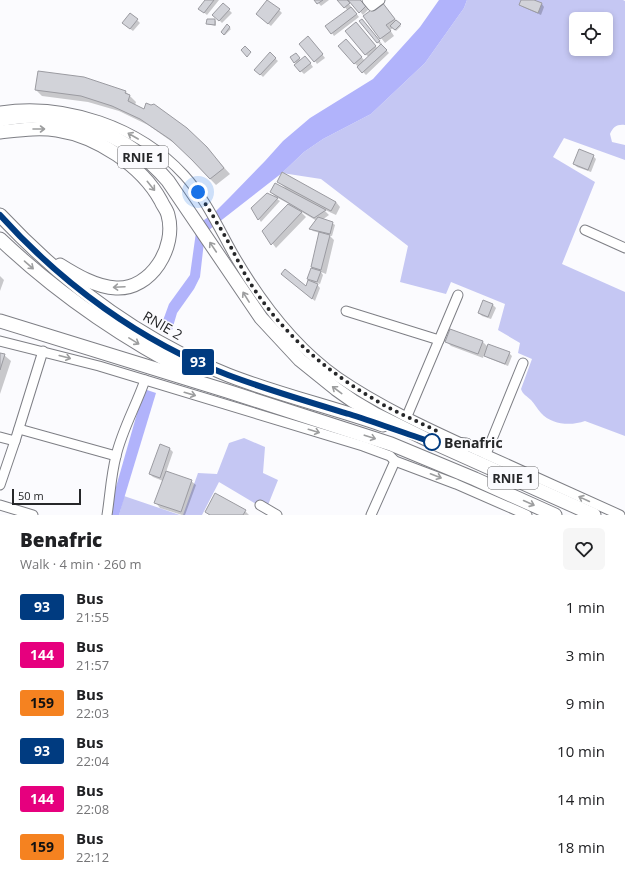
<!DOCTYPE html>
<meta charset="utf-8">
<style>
body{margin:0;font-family:"Open Sans",sans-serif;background:#f6f6f6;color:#202124;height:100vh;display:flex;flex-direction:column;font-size:15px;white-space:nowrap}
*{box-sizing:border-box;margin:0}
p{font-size:13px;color:#757577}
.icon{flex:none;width:22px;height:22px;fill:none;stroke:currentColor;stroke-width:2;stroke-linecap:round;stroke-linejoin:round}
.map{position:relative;height:515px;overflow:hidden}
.sheet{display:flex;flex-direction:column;background:#fff;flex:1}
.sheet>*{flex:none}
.badge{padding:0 8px;border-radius:3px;font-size:14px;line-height:26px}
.tools{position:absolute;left:569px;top:12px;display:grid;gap:8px}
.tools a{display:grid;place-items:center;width:44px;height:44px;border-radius:6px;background:#fff;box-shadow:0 2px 6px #0003;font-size:20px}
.scale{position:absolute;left:12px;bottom:10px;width:69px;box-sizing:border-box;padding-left:4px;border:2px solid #262729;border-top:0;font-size:11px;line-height:14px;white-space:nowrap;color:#262729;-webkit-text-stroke:3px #fbfbfe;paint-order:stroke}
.you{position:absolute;width:20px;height:20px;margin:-10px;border:3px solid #fff;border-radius:50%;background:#1a73e8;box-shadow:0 0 0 6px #1a73e833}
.map>.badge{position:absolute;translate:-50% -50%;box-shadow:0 0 0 2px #fff}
.round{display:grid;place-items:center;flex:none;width:42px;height:42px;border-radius:6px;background:#f6f6f6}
.summary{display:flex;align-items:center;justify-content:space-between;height:68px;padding:0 20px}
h1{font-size:19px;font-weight:800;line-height:30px}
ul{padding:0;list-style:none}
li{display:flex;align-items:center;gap:12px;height:48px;padding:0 20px}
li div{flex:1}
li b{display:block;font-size:15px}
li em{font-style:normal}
li .badge{min-width:44px;font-weight:700;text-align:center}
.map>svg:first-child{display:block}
.green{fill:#c5c7f3;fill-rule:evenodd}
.water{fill:#b1b3fb}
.shadow{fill:#0003}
.building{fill:#d2d3d9;stroke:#9b9ba1}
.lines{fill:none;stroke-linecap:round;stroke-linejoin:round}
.minor-casing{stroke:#7e7f85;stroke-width:11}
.highway-casing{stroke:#7e7f85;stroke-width:15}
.minor{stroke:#fff;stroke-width:9}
.highway{stroke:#fff;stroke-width:13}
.oneway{stroke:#9d9e9f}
.line-casing{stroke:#fff;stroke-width:9}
.line{stroke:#003b80;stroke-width:6}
.walk{stroke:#262729;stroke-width:4;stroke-dasharray:0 7.2}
.stop-dot{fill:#fff;stroke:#003b80;stroke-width:2}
.labels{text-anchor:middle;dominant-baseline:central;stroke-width:3;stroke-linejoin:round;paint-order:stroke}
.shield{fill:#fbfbfe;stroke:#666769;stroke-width:1}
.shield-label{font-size:13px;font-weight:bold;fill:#262729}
.street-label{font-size:14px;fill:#262729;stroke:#fbfbfe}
.stop-label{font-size:14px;font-weight:bold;fill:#262729;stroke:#fbfbfe;text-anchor:start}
</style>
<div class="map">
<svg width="625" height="515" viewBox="0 0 625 515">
<rect width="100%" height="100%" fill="#fbfbfe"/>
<g class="green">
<path d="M467,0H623L625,1V125C617,124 613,127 610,134L612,142L625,145V160L564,138L553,157L595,182L562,264L625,292V436L585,421C571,426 552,425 541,413C537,409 535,404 531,400C527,396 523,395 521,389L532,359L518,353L520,343L498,330L505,304L451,282L446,294L400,282L408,246L321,179L282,173L304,152L323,139L371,114L425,63L464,8ZM576,19H606V49H576Z"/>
<path d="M244,438L265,447L263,473L278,480L266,510L219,482L202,515H183L198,473L217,474L229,443Z"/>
<path d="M124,496L180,515H119Z"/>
</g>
<g class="water">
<path d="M439,0H467L464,8L425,63L371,114L323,139L304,152L282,173L205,233L200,277L194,289L177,313L172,330L161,326L169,304L190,275L197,225L214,213L230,197L265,161L283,141L310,118L373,79L420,27Z"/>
<path d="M144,389L156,393L119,515H108Z"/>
</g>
<g class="shadow">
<path d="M206,0H219L207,15L202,11Z"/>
<path d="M316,0H329L321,6Z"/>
<path d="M339,0H346L359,17L334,36L332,33L348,11Z"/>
<path d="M350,0H359L368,10L363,15Z"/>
<path d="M522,0H531L542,4L544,7L541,15L523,7L520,5Z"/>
<path d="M382,3L401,26L396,31L393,28L390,30L394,36L385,43L381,38Z"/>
<path d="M223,4L232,13L222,23L214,15Z"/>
<path d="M279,10L282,13L271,26L260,17Z"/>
<path d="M131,14L140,23L133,31L126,26Z"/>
<path d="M215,20L216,21V26L207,24Z"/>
<path d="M360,21L365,23L382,44L381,45L389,53L366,75L339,47L346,40L365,61L369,57L365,54L360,28L378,49L381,46Z"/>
<path d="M227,26L231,29L225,35L222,32Z"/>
<path d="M311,40L325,58L317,64L315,61Z"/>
<path d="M270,54L278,61L263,77L255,69Z"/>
<path d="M296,54L301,61L308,60L313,67L304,74L295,65L297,64L295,62Z"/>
<path d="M36,90L125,91L136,102L135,105L206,148L230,174L216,185L178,146L148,125L119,111L88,102L42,96Z"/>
<path d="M593,156L596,159L591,172L577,167L574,164Z"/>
<path d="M278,181L336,202L340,207L336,215L323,209L329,215L322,220L332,223L335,225L332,236L329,235L334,240L326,274L321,272L323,275L320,284L315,282L320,288L315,301L285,277L306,287L314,284L308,278L315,270L312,267L320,233L313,231L310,228L317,221L300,211L306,217L276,248L263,231L289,204L276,197L271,192L286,189Z"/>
<path d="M277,199L280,201L261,222L259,219Z"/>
<path d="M0,276L4,280L0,291Z"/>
<path d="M484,302L493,305L496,308L491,319L482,316L479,313Z"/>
<path d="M446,341L483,342L488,347L509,353L512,356L508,366L488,358L484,355L483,358L451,346Z"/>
<path d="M0,354L4,355L11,361L0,394Z"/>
<path d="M161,446L170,449L173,452L166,472L191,481L196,485L185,515H182L160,508L156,503L163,481L153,477L150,474Z"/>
<path d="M245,511L249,515H209L206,512Z"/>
</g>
<g class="building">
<path d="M205,0H214L204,13L198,9Z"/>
<path d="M267,0L280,9L268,24L256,14Z"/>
<path d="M314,0H323L317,4Z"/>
<path d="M337,0H347L350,3L344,8Z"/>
<path d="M348,0H360L366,6L359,13Z"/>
<path d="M521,0H534L542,3L538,13L519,5Z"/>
<path d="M382,2L395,19L386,25L391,31L380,39L363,16Z"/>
<path d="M223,3L230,9L219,21L212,15Z"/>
<path d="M351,7L357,14L331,34L325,26Z"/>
<path d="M130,13L138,19L130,29L122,23Z"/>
<path d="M207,19H215V25L206,24Z"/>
<path d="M362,19L380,41L377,43L359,21Z"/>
<path d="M396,20L401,24L395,30L390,26Z"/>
<path d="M356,22L376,46L365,55L345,31Z"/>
<path d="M227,24L230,27L224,35L221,32Z"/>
<path d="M308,36L323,54L314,62L299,44Z"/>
<path d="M346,39L362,57L354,64L338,46Z"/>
<path d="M381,44L387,50L362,73L357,67Z"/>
<path d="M245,46L251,52L247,57L241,50Z"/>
<path d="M270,52L276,58L260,75L254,70Z"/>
<path d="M296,53L300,58L294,63L290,57Z"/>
<path d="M305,56L311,63L300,72L294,65Z"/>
<path d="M38,71L84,77L126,91L125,93L130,95L128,101L144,109L146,103L151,105L154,104L187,128L207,147L224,168L210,179L192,160L171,140L140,119L112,106L81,96L35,90Z"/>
<path d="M579,149L594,155L588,170L573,164Z"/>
<path d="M282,172L336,202L331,211L277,182Z"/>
<path d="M275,183L326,210L314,218L270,192Z"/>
<path d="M267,193L278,198L258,220L251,208Z"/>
<path d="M288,204L302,212L271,245L262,231Z"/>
<path d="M318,217L333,222L330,234L309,229Z"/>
<path d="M319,232L330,235L321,270L311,267Z"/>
<path d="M311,268L321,271L317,282L307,279Z"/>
<path d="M285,269L306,286L308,280L318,284L312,299L281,274Z"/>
<path d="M483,300L493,304L488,317L478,313Z"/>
<path d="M450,329L483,341L478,354L445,342Z"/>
<path d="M488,344L510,352L505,364L484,356Z"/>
<path d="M0,353L5,354L0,370Z"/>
<path d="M160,444L170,448L160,478L149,474Z"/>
<path d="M166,471L192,480L181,512L154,503Z"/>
<path d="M215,493L246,510L243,515H210L205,512Z"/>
</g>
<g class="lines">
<defs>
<g id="minor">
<path d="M367,0L372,6L380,0"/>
<path d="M0,111C65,101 139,126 184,175C206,199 219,229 235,257C262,303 294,346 338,377C383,408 435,431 485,454C530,474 575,495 620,515"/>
<path d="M585,230L625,248"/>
<path d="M346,311L439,340"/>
<path d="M0,341L99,366L363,446L390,456L395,461L456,484L527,515"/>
<path d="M407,416L458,295"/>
<path d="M19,429L116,456"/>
<path d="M0,437L15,441"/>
<path d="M486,454L523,363"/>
<path d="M0,485L15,441L43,351"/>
<path d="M0,505L33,515"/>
<path d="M260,505L277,515"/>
<path d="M107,515C110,496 111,475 116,456C122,430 136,406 145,380"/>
<path d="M371,515L395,461"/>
</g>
<g id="highway">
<path d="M0,120C61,106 128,134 168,181L261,318L300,360L336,389L353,401L375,414L432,442L594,515"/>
<path d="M0,132C19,130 38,127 57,130C97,136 142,166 161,201C163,206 167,210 168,215C177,247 151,290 116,288C96,287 76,275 60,265"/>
<path d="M0,215C64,283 141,341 228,375C279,395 332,407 383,425"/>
<path d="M0,239C59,295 124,339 196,376"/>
<path d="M0,321L227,391L391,444L475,479L555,515"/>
<path d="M442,443L466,445"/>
</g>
</defs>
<use href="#minor" class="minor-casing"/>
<use href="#highway" class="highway-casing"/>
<use href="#minor" class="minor"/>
<use href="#highway" class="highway"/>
</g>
<defs><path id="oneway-shaft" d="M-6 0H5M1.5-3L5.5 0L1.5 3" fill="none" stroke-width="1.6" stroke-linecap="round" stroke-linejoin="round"/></defs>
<g class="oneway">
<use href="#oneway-shaft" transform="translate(39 129)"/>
<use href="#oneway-shaft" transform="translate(133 136) rotate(-150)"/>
<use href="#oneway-shaft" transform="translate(151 186) rotate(51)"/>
<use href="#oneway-shaft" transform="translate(213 247) rotate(-124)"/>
<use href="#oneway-shaft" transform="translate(29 265) rotate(41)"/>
<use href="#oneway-shaft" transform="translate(119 287) rotate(177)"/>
<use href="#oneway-shaft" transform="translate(246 297) rotate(-122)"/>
<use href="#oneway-shaft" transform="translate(134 341) rotate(31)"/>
<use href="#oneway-shaft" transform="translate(65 357) rotate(15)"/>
<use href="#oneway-shaft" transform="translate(337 390) rotate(-143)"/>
<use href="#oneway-shaft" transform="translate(190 394) rotate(16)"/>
<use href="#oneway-shaft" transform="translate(314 431) rotate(17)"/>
<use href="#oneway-shaft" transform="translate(370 437) rotate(18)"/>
<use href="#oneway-shaft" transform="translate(436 476) rotate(21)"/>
<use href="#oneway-shaft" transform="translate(584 499) rotate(-155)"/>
<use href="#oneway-shaft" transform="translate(529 503) rotate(24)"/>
</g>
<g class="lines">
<defs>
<path id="line" d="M0,215C62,284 141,342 228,375C268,390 309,402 349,414C377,423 404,433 432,442"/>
</defs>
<use href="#line" class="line-casing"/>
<use href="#line" class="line"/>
<path class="walk" d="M198,192C204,202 211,212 217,223C231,244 240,268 254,289C285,335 325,370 372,398C392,411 415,420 437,431L432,442"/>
</g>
<circle class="stop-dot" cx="432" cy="442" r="8"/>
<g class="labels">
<g class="shield">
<rect x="118" y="146" width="50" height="22" rx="3"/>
<rect x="488" y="467" width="50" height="22" rx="3"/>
</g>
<g class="shield-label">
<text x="143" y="157">RNIE 1</text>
<text x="513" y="478">RNIE 1</text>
</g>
<g class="street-label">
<text transform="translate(163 325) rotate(30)">RNIE 2</text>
</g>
<g class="stop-label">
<text x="444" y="442">Benafric</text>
</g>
</g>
</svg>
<div class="tools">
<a><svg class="icon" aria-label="locate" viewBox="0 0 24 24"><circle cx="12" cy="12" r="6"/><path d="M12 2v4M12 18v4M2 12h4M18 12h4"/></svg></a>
</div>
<div class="scale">50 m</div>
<div class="you" style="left:198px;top:192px"></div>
<b class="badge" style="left:198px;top:362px;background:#003b80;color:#fff">93</b>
</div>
<section class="sheet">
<div class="summary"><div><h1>Benafric</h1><p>Walk · 4 min · 260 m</p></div><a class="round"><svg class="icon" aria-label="heart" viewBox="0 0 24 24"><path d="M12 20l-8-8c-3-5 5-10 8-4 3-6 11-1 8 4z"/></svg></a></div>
<ul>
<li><span class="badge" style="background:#003b80;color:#fff">93</span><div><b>Bus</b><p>21:55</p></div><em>1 min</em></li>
<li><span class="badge" style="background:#e6007e;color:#fff">144</span><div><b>Bus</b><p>21:57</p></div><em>3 min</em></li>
<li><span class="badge" style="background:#f58220;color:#111">159</span><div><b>Bus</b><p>22:03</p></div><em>9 min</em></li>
<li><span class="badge" style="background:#003b80;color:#fff">93</span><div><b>Bus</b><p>22:04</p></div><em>10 min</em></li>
<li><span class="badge" style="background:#e6007e;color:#fff">144</span><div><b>Bus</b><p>22:08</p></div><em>14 min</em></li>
<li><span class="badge" style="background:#f58220;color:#111">159</span><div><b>Bus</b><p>22:12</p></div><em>18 min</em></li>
</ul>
</section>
